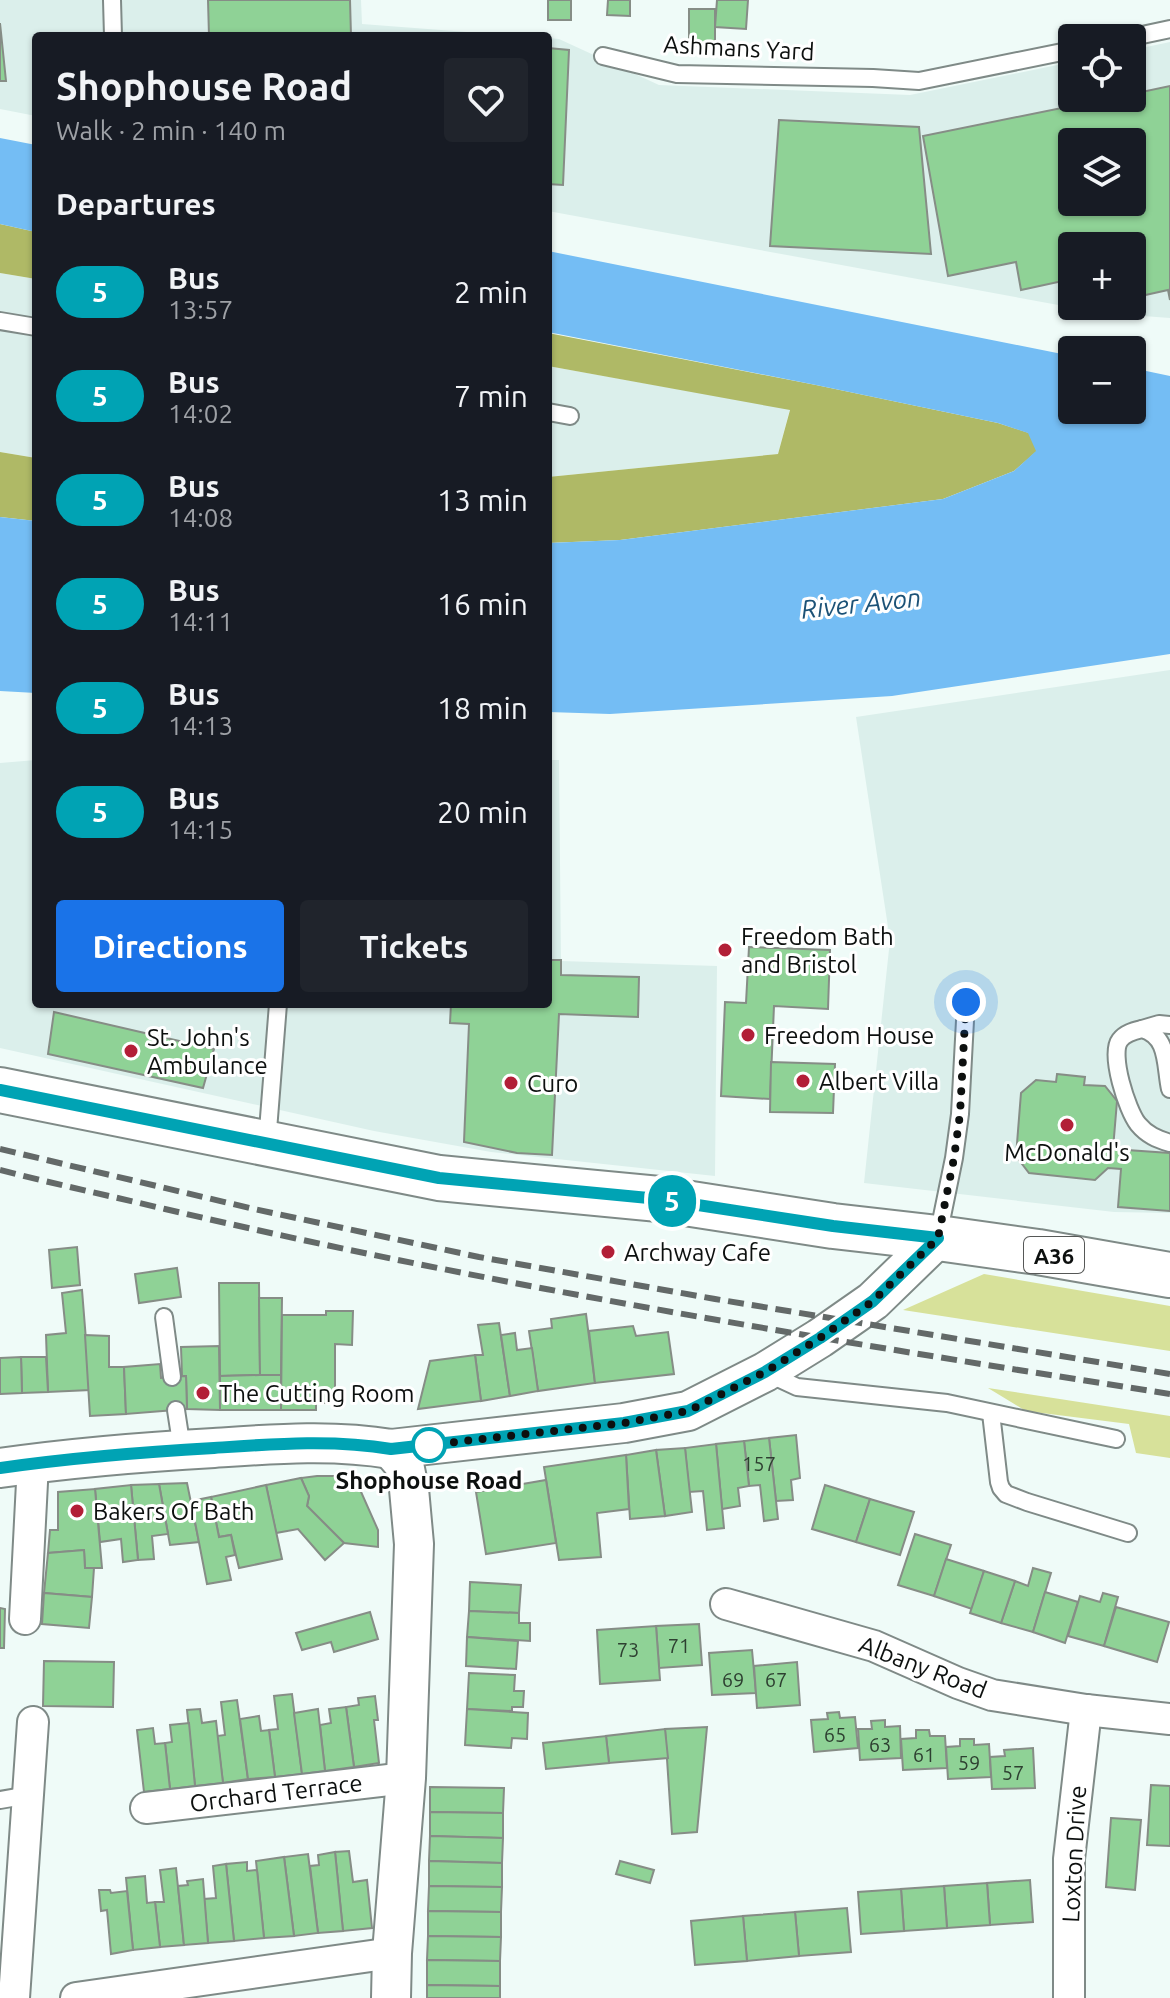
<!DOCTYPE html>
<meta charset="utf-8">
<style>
body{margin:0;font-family:Ubuntu,sans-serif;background:#20242c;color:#f1f3f6;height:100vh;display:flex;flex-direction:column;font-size:30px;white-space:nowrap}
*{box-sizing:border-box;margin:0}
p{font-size:26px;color:#9ea1a6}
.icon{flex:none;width:44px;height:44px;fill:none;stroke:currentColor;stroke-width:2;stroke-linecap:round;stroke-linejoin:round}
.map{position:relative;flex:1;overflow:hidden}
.panel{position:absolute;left:32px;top:32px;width:520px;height:976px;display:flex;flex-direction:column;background:#171b24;border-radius:8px;box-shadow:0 2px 6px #0004}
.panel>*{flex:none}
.badge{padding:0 16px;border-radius:26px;font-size:28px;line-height:52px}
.buttons{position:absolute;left:1058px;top:24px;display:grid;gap:16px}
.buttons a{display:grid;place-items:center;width:88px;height:88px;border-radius:8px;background:#171b24;box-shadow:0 2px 6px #0004;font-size:40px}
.you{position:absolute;width:40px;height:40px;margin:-20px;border:6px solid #fff;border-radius:50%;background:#1a73e8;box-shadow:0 0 0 12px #1a73e833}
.map>.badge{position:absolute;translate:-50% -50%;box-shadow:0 0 0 4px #fff}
h2{padding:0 24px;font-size:30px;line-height:72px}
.round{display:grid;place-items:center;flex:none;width:84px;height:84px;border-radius:8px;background:#20242c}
.overview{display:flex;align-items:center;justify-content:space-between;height:136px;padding:0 24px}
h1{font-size:38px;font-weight:700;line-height:60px}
.action{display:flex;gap:16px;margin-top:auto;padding:16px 24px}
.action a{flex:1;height:92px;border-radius:8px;background:#1a73e8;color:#fff;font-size:32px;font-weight:700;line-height:92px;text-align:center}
.action a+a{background:#20242c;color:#f1f3f6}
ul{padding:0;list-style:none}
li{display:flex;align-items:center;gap:24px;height:104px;padding:0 24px}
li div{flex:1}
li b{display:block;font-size:30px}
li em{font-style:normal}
li .badge{min-width:88px;font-weight:700;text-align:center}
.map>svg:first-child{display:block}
.built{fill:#dbefeb;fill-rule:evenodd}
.green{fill:#d7e19a}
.forest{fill:#afb966}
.water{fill:#74bdf4}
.building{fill:#8fd296;stroke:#868d86;stroke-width:2;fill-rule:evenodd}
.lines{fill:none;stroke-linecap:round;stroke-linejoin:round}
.service-casing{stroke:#7f8a87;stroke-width:20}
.minor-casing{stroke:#7f8a87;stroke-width:34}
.tertiary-casing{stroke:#7f8a87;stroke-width:42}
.trunk-casing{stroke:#7f8a87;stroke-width:48}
.service{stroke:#fff;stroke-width:16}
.minor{stroke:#fff;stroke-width:30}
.tertiary{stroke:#fff;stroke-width:38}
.trunk{stroke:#fff;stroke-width:44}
.rail{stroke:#636968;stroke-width:6;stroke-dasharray:16 8;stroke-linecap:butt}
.line-casing{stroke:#fff;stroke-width:18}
.line{stroke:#00a3b4;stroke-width:12}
.walk{stroke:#0d100f;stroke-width:8;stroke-dasharray:0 14.4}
.poi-dot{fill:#b21f37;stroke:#fff;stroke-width:3}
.stop-dot{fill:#fff;stroke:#00a3b4;stroke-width:4}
.labels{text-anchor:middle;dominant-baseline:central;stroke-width:6;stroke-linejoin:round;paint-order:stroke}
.number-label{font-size:20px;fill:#2e4031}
.shield{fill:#fff;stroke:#565857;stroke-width:2}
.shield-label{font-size:22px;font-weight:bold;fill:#0d100f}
.street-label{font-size:24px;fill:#0d100f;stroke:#fff}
.poi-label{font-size:24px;fill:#0d100f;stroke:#fff;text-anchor:start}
.stop-label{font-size:24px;font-weight:bold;fill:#0d100f;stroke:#fff}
.water-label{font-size:26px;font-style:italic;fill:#1c5277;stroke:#fff}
</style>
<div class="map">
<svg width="1170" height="1998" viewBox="0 0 1170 1998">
<rect width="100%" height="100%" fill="#effbf8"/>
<g class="built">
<path d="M0,0H361L362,24L521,36H36V116L0,109Z"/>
<path d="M548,38L559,39L659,85L910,95L1072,62V98H1132V50L1170,42V318L1102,313L548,211ZM1072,142H1132V202H1072ZM1072,246H1132V306H1072Z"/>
<path d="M0,273L36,279V458L0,452Z"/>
<path d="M548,366L790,409L778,454L548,477Z"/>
<path d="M1170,670V1213L1114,1212L864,1183L890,940L856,717Z"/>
<path d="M36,760V1004H548V760H559L561,961L717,966L715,1176L491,1152L374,1131L0,1048V763Z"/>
</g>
<g class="green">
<path d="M984,1274L1170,1306V1351L903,1310Z"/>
<path d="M988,1388L1170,1416V1458L1136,1453L1129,1424L1026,1411Z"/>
</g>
<g class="forest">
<path d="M0,224L36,232V279L0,273Z"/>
<path d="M548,333L816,385L998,423L1029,433L1037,451L1014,471L943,499L620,540L548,543V477L778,454L790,410L548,366Z"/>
<path d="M0,452L36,458V521L0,517Z"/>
</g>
<g class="water">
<path d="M0,138L36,145V232L0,224Z"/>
<path d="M548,251L1072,356V410H1132V368L1170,376V654L892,696L610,714L548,712V543L620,540L943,499L1014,471L1036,451L1028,433L998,423L816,385L548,332Z"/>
<path d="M0,517L36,521V693L0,691Z"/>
</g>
<g class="building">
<path d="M208,0H350L351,36H209Z"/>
<rect x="548" y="0" width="23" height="20"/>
<path d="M608,0H630V16L607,15Z"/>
<path d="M717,0H748L746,29L715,27Z"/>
<rect x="689" y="9" width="26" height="37"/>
<path d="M0,23L6,81H0Z"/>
<path d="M548,48L569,50L563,185L548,184Z"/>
<path d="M1170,86V300L1168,290L1132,298V246H1072V279L1021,290L1016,262L948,276L923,136L1111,98H1132V94ZM1072,142H1132V202H1072Z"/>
<path d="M779,120L919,127L931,254L770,246Z"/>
<path d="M749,947L830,950L828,1009L774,1006L770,1099L721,1096L725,1002L746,1003Z"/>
<path d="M548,960H561V975L639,977L638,1017L559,1014L552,1155L517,1153L464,1142L469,1024L450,1023L451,1004H548Z"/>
<path d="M54,1012L214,1049L203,1088L48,1054Z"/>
<path d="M771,1062L835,1064L833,1113L770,1112Z"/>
<path d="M1057,1074L1085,1077L1084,1085L1105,1086L1117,1101L1113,1149L1170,1153V1211L1118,1207L1121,1169L1108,1168L1095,1180L1029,1173L1016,1156L1021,1093L1036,1080L1056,1082Z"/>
<path d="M77,1247L80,1285L52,1288L49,1250Z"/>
<path d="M177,1268L181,1297L139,1303L135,1274Z"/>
<path d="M219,1283H259L260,1375L220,1376Z"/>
<path d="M82,1290L90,1390L48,1392L46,1335L66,1333L62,1293Z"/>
<path d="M259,1298H282L281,1375H260Z"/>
<path d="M326,1311H353L352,1345L335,1344V1403H316V1410H281L282,1315H326Z"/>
<path d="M586,1314L595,1383L538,1391L529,1331L552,1328L551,1319Z"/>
<path d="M499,1323L510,1396L481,1401L475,1355H483L478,1325Z"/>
<path d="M633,1326L636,1336L668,1332L674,1374L595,1383L589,1331Z"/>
<path d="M515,1333L517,1350L532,1348L538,1391L510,1396L501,1335Z"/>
<path d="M85,1335L109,1336V1367H124L126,1414L90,1416Z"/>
<path d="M219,1346L220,1410L187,1409L186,1376H182L181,1347Z"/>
<path d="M475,1355L481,1401L418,1409L430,1361Z"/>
<path d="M21,1357H46L48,1392L22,1393Z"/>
<path d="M21,1357L22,1393L0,1394V1358Z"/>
<path d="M160,1364L161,1378L186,1376L187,1409L126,1414L124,1367Z"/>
<path d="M260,1375H281V1410H220V1376Z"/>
<path d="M796,1435L800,1478L791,1480L793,1500L776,1501L769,1438Z"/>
<path d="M769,1438L778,1519L764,1521L760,1485L749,1486L744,1441Z"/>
<path d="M744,1441L749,1486L738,1488L740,1506L722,1509L716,1444Z"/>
<path d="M716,1444L724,1528L707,1530L703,1491L689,1492L685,1448Z"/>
<path d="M685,1448L692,1512L665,1516L656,1450Z"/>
<path d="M656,1450L665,1516L630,1519L626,1455Z"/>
<path d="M626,1455L629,1509L597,1513L601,1557L559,1560L544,1467Z"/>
<path d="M317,1476H354L378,1530V1547L344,1543L307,1506L309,1496L301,1478Z"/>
<path d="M301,1478L309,1496L307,1506L344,1543L325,1560L298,1529L276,1533L266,1485Z"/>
<path d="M546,1480L556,1543L486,1554L476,1492Z"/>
<path d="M187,1483L199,1542L170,1545L159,1484Z"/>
<path d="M159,1484L168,1534L152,1536L154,1559L138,1560L131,1485Z"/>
<path d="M131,1485L138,1560L123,1562L121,1539L100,1542L95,1489Z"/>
<path d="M266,1485L282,1559L239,1568L231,1535L219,1537L211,1497Z"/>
<path d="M825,1485L870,1499L856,1542L812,1529Z"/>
<path d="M95,1489L102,1568H85L84,1550L48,1553L50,1530H58V1492Z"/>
<path d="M211,1497L219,1537L231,1535L235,1555L226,1557L231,1580L207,1584L191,1501Z"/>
<path d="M870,1499L914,1512L900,1555L856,1542Z"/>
<path d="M915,1534L951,1545L934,1596L898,1585Z"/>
<path d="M84,1550L85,1568H94L92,1597L44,1593L48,1553Z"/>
<path d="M946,1559L984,1571L972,1609L934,1596Z"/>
<path d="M1033,1568L1051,1573L1033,1632L1001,1623L1015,1581L1028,1586Z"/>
<path d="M984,1571L1015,1581L1001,1623L970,1613Z"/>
<path d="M470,1582L521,1585L519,1613L469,1611Z"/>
<path d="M1045,1592L1078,1602L1065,1643L1033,1632Z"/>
<path d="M44,1593L92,1597L89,1628L42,1624Z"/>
<path d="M1103,1593L1118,1597L1104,1646L1068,1636L1080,1596L1100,1602Z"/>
<path d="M1116,1607L1169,1622L1157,1662L1104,1646Z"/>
<path d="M0,1608L5,1609L4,1648H0Z"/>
<path d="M469,1611L519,1613V1623H530V1641L467,1637Z"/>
<path d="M370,1612L378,1639L334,1652L331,1642L302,1650L296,1633Z"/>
<path d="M699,1624L702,1665L659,1668L656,1626Z"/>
<path d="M656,1626L660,1680L600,1684L597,1630Z"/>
<path d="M467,1637L518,1641L516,1669L466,1666Z"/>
<path d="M752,1650L756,1693L712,1695L709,1653Z"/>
<path d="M44,1661L114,1662L113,1707L43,1706Z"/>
<path d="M797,1662L800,1705L757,1708L754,1666Z"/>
<path d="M469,1673L515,1675L514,1691H524L523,1707H512V1711L467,1709Z"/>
<path d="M292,1694L302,1774L275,1777L269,1730L278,1729L274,1696Z"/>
<path d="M375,1696L378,1720H374L379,1763L354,1767L346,1707L359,1705L358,1698Z"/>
<path d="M237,1700L248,1779L223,1783L217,1736L225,1735L221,1702Z"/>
<path d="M346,1707L354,1767L325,1771L320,1725L331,1723L329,1709Z"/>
<path d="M200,1709L202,1723L216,1721L223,1783L195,1786L187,1710Z"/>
<path d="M318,1709L325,1771L302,1774L294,1713Z"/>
<path d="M467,1709L528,1713L527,1739L512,1738L511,1748L465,1745Z"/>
<path d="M839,1712L840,1718L855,1717L858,1748L814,1752L811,1720L828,1719L827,1713Z"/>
<path d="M259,1716L261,1731L269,1730L275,1777L248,1779L240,1719Z"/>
<path d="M885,1720V1727L900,1726L901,1758L860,1760L858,1729H872L871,1721Z"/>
<path d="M189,1723L195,1786L170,1789L165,1743L172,1742L170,1725Z"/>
<path d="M707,1727L697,1832L672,1834L665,1729Z"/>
<path d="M153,1728L155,1744L165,1743L170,1789L144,1792L137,1730Z"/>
<path d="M665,1729L668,1758L609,1763L606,1736Z"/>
<path d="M916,1730H929L930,1736H945L947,1768L903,1770L901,1739L916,1738Z"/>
<path d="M606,1736L609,1763L546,1769L543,1743Z"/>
<path d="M960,1739H974V1745L989,1744L991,1777L948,1779L946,1747L960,1746Z"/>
<path d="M1033,1748L1035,1788L992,1789L990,1757L1005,1756L1004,1750Z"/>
<path d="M1151,1785L1170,1786V1846L1147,1845Z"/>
<path d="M430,1787L504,1788L503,1813L430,1812Z"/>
<path d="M430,1812L503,1813V1838L430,1836Z"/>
<path d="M1111,1818L1141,1820L1135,1890L1106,1887Z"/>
<path d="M430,1836L503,1838L502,1863L429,1861Z"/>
<path d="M349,1851L353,1882L367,1880L372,1928L343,1931L335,1852Z"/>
<path d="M335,1852L343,1931L318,1933L310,1866L319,1865L318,1855Z"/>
<path d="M308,1854L318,1933L294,1936L284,1857Z"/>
<path d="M284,1857L294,1936L264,1938L256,1861Z"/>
<path d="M429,1861L502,1863V1887L429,1886Z"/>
<path d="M620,1861L654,1870L650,1883L616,1874Z"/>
<path d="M247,1862V1871L257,1870L264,1938L234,1941L226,1864Z"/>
<path d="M226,1864L234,1941L208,1943L204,1899L216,1898L213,1866Z"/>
<path d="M176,1868L184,1945L160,1947L155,1902H164L160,1870Z"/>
<path d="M145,1876L147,1903L155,1902L160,1947L133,1950L126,1878Z"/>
<path d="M203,1879L208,1943L184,1945L178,1886L188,1885L187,1881Z"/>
<path d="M1030,1880L1033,1922L990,1925L987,1883Z"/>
<path d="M987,1883L990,1925L947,1928L944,1886Z"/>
<path d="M429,1886L502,1887L501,1912L428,1911Z"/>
<path d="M944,1886L947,1928L904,1931L901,1889Z"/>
<path d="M901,1889L904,1931L861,1934L858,1892Z"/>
<path d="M99,1890H110L111,1893L127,1891L133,1950L111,1954L107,1910L101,1911Z"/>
<path d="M847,1908L851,1952L799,1956L795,1912Z"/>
<path d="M428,1911L501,1912V1937L428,1936Z"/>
<path d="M795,1912L799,1956L747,1961L743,1916Z"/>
<path d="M743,1916L747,1961L695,1965L691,1921Z"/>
<path d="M428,1936L501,1937L500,1961L427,1960Z"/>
<path d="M427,1960L500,1961V1986L427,1985Z"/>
<path d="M427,1985L500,1986V1998H427Z"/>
</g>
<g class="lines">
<defs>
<g id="service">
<path d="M112,0L113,36"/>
<path d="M1128,38L1170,29"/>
<path d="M603,56L677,74L873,78L919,81L1072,50"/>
<path d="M0,321L36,327"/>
<path d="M548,412L570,416"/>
<path d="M1142,1029L1159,1024L1170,1025"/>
<path d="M1170,1089C1165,1066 1169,1036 1142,1029C1134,1031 1125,1033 1120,1040C1109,1054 1127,1110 1138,1124C1147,1135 1157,1139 1170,1143"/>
<path d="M267,1143L278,1004"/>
<path d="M938,1236L954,1158L960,1114L966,1002"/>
<path d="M164,1317L172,1377"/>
<path d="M769,1374L797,1387L947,1403L1116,1439"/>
<path d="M176,1410L182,1449"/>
<path d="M991,1413L999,1482L1001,1488L1006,1494L1027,1502L1128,1533"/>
<path d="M0,1800L29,1795"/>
</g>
<g id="minor">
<path d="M726,1604L874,1646L958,1683L992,1695L1086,1710L1170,1719"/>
<path d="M25,1619L33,1463"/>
<path d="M146,1808L406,1778"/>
<path d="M14,1998L33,1722"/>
<path d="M76,1998L392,1953"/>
<path d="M1069,1998V1859L1086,1710"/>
</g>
<g id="tertiary">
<path d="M0,1468C71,1458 142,1452 214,1448C272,1444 333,1439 391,1449L624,1423L688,1411L765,1372L820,1338L873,1301L938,1238"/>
<path d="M391,1998L392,1953L406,1778L414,1544L409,1489L404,1464L391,1449"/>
</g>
<path id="trunk" d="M0,1090L439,1178L659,1199L833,1226L938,1238L1038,1252L1170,1275"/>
</defs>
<use href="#service" class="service-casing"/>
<use href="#minor" class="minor-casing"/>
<use href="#tertiary" class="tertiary-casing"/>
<use href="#trunk" class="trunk-casing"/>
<use href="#service" class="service"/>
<use href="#minor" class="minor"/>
<use href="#tertiary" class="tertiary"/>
<use href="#trunk" class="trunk"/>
<g class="rail">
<path d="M0,1149L254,1209L479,1257L715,1299L1170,1374"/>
<path d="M0,1170C55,1184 110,1196 165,1209C497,1287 833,1341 1170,1394"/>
</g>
</g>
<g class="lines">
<defs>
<path id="line" d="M0,1090L439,1178L659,1199L833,1226L938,1238L873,1301L820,1338L765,1372L688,1411L624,1423L391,1449C333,1439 272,1444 214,1448C142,1452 71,1458 0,1468"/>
</defs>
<use href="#line" class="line-casing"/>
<use href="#line" class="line"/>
<path class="walk" d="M429,1445L420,1446L624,1423L688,1411L765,1372L820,1338L873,1301L938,1238L954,1158L960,1114L966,1002"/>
</g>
<g class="poi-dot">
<circle cx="725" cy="950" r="8"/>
<circle cx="748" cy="1035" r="8"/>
<circle cx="131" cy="1051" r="8"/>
<circle cx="803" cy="1081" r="8"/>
<circle cx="511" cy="1083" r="8"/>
<circle cx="1067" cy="1125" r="8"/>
<circle cx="608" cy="1252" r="8"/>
<circle cx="203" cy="1393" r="8"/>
<circle cx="77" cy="1511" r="8"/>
</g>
<circle class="stop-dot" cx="429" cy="1445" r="16"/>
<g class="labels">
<g class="number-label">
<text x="759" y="1463">157</text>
<text x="679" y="1645">71</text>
<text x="628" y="1649">73</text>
<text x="733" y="1679">69</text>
<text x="776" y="1679">67</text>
<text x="835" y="1734">65</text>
<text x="880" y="1744">63</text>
<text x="924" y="1754">61</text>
<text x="969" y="1762">59</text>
<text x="1013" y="1772">57</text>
</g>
<rect class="shield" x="1024" y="1237" width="60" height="36" rx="6"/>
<g class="shield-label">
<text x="1054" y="1255">A36</text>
</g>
<g class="street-label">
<text transform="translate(739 48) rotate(3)">Ashmans Yard</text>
<text transform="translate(923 1667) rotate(21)">Albany Road</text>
<text transform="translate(276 1793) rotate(-7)">Orchard Terrace</text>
<text transform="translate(1074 1854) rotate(-87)">Loxton Drive</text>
</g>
<g class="poi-label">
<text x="741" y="936">Freedom Bath<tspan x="741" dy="28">and Bristol</tspan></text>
<text x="764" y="1035">Freedom House</text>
<text x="147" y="1037">St. John's<tspan x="147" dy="28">Ambulance</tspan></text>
<text x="819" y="1081">Albert Villa</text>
<text x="527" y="1083">Curo</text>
<text x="1067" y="1152" text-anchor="middle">McDonald's</text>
<text x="624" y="1252">Archway Cafe</text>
<text x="219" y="1393">The Cutting Room</text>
<text x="93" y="1511">Bakers Of Bath</text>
</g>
<g class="stop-label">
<text x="429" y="1480">Shophouse Road</text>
</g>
<g class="water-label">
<text transform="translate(861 603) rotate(-6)">River Avon</text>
</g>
</g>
</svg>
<div class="buttons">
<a><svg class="icon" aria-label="locate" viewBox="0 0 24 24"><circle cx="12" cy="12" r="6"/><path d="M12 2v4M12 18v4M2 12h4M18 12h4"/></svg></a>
<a><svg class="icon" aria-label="layers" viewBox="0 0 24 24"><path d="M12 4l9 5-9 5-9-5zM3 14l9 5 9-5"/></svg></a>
<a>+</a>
<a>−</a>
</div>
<div class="you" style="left:966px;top:1002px"></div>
<b class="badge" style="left:672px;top:1201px;background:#00a3b4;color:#fff">5</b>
<section class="panel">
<div class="overview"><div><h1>Shophouse Road</h1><p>Walk · 2 min · 140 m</p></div><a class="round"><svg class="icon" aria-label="heart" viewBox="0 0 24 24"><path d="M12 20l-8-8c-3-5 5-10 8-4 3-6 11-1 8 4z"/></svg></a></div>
<h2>Departures</h2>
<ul>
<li><span class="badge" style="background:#00a3b4;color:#fff">5</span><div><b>Bus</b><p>13:57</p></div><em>2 min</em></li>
<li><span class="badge" style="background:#00a3b4;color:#fff">5</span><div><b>Bus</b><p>14:02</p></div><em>7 min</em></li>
<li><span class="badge" style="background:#00a3b4;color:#fff">5</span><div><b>Bus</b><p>14:08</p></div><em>13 min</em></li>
<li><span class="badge" style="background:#00a3b4;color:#fff">5</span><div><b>Bus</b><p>14:11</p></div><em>16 min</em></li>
<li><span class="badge" style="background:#00a3b4;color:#fff">5</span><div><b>Bus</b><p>14:13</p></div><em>18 min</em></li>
<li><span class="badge" style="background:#00a3b4;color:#fff">5</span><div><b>Bus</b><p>14:15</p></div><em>20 min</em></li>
</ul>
<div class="action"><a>Directions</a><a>Tickets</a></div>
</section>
</div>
